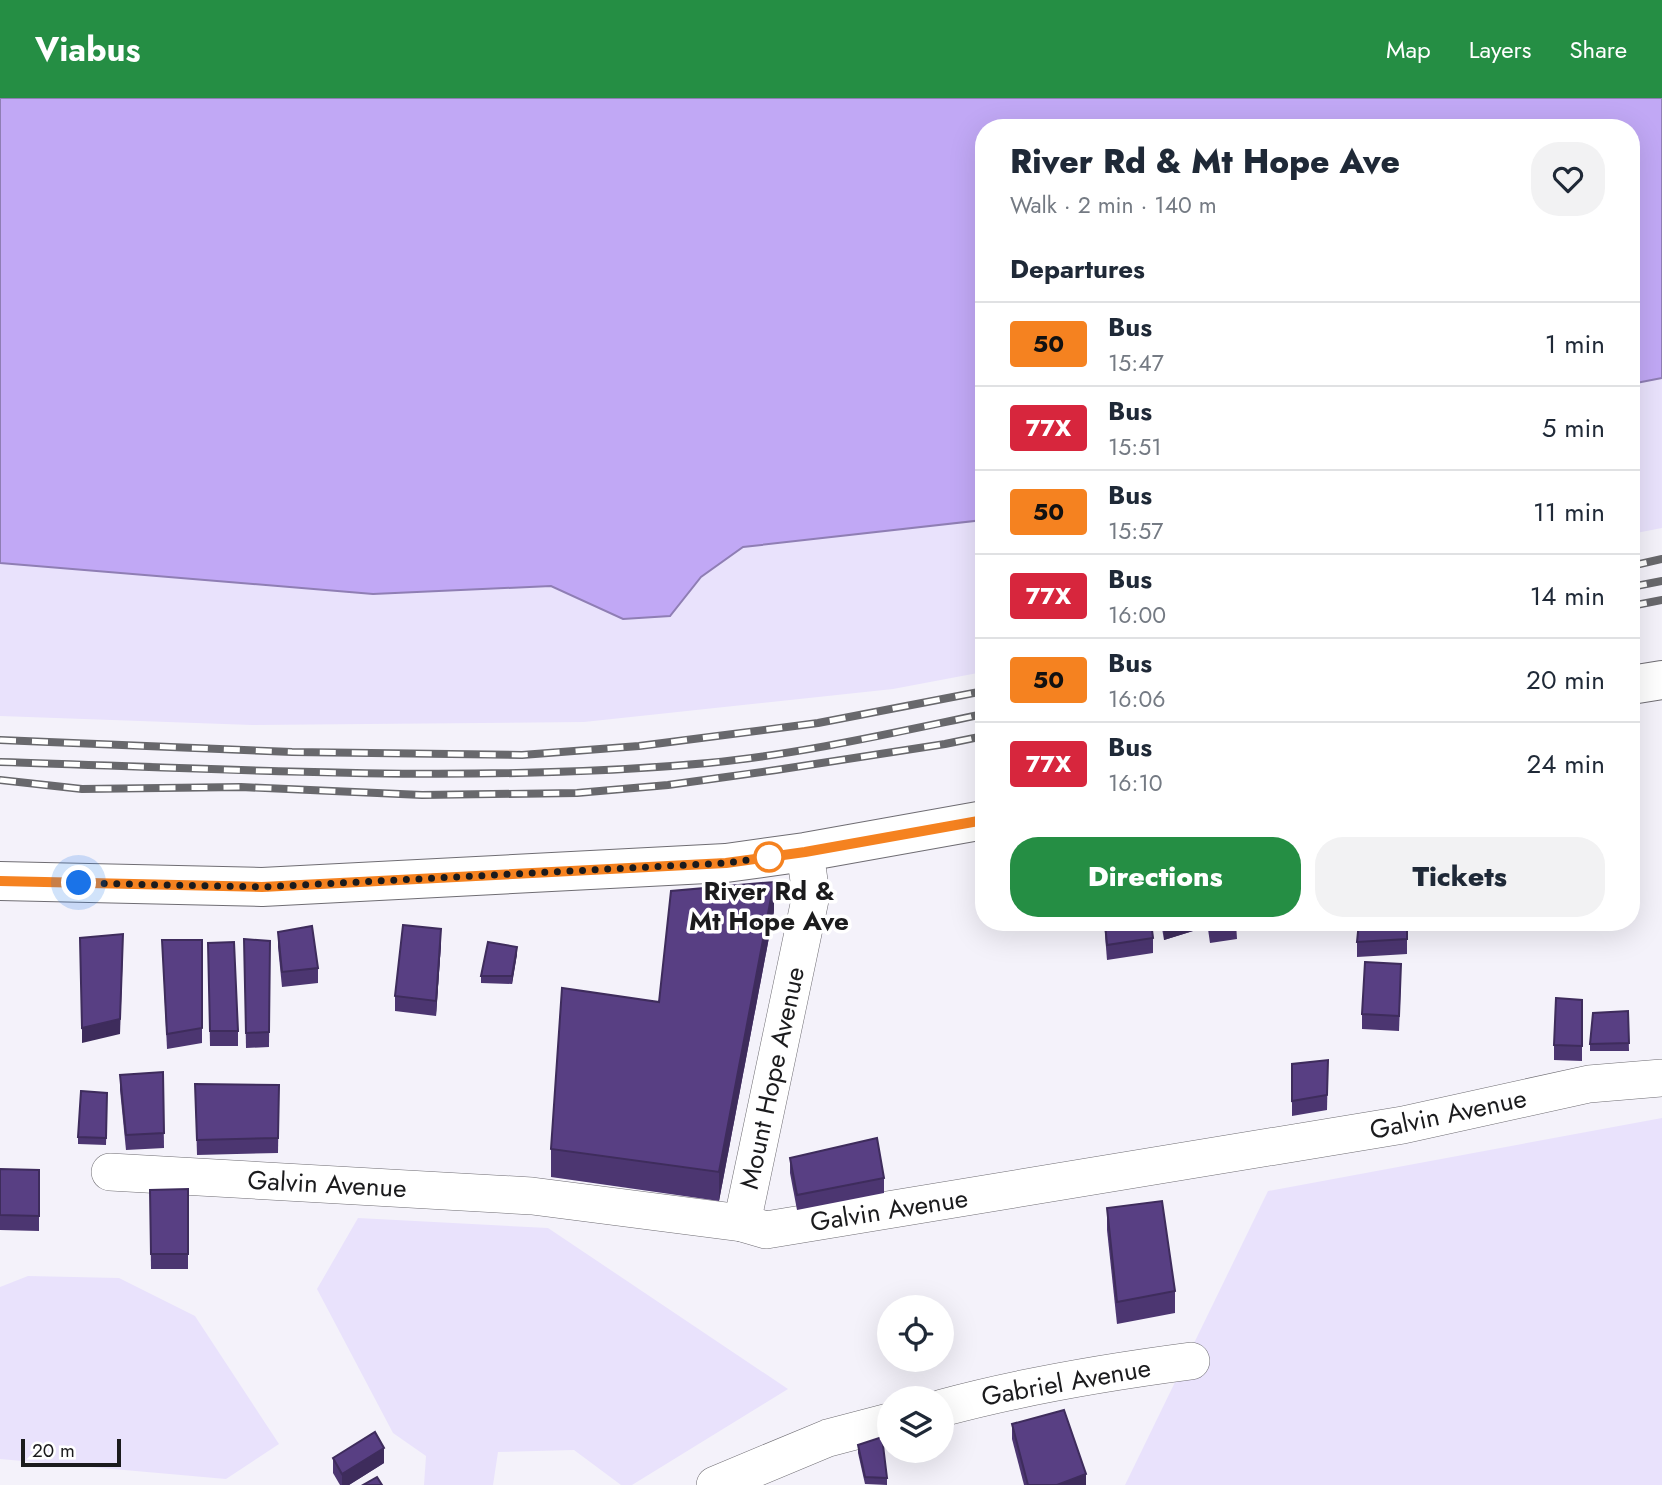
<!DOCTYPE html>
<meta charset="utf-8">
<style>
body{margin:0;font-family:Jost,sans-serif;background:#f2f2f3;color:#1f2937;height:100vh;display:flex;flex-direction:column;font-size:26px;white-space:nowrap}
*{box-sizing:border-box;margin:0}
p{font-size:23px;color:#747a83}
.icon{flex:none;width:38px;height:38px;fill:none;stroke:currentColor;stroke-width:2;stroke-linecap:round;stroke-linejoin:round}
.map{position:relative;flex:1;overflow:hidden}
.details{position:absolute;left:975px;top:21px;width:665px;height:812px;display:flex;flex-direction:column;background:#fff;border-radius:28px;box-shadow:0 7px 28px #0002}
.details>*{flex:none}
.badge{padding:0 14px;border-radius:5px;font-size:24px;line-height:46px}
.buttons{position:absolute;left:877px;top:1197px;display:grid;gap:14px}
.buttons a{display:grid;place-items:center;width:77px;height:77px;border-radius:50%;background:#fff;box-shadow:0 7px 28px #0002;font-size:35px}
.scale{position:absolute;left:21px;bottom:18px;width:100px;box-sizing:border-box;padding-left:7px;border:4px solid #1b1b1d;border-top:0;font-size:19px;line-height:24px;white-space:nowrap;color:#1b1b1d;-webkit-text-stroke:5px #fff;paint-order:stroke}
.you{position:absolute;width:35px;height:35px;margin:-18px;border:5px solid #fff;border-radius:50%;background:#1a73e8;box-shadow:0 0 0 10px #1a73e833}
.map>.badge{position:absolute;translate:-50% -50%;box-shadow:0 0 0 4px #fff}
h2{padding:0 35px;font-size:26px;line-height:63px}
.round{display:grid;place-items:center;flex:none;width:74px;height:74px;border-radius:28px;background:#f2f2f3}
.headline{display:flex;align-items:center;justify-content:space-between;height:119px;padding:0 35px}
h1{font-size:33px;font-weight:800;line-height:52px}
.primary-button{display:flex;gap:14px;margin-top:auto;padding:14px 35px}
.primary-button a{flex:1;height:80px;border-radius:28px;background:#258e44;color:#fff;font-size:28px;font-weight:800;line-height:80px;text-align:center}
.primary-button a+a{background:#f2f2f3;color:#1f2937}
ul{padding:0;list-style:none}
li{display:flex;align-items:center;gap:21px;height:84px;padding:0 35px;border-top:2px solid #e0e1e3}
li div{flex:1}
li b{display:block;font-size:26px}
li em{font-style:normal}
li .badge{min-width:77px;font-weight:700;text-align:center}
header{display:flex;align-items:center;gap:42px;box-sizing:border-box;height:98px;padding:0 35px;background:#258e44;color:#fff}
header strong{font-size:33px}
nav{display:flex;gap:38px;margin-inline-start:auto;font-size:24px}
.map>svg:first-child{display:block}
.green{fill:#e9e2fc}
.water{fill:#c1a8f5;stroke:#8f7eb4;stroke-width:2}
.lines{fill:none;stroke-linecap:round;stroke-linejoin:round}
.street-casing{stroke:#6f6d73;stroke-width:38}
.primary-casing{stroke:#6f6d73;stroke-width:40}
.street{stroke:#fff;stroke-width:37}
.primary{stroke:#fff;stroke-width:38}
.rail-casing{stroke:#68686c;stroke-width:8}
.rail{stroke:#fff;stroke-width:5;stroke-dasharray:16;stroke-linecap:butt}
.wall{fill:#4c3671}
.shaded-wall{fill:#3e2c5c}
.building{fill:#583f83;stroke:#3e2c5c;stroke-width:2}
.line-casing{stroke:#fff;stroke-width:16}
.line{stroke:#f58220;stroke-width:10}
.walk{stroke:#1b1b1d;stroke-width:7;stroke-dasharray:0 12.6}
.stop-dot{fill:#fff;stroke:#f58220;stroke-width:3.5}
.labels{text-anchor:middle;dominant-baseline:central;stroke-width:7;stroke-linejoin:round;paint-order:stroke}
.stop-label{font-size:26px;font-weight:bold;fill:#1b1b1d;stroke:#fff}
.street-label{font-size:26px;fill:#1b1b1d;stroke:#fff}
</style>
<header>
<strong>Viabus</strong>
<nav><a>Map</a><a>Layers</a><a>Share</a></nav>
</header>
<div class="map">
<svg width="1662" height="1387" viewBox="0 0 1662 1387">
<rect width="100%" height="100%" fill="#f4f2fa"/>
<g class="green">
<path d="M1662,280V430L1631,436V286Z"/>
<path d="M983,422V574L893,591L584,624L252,627L0,618V465L373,496L551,488L623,521L670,518L701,480L743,449Z"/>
<path d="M1662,1020V1387H1125L1268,1093Z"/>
<path d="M358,1120L548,1130L788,1291L632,1387H621L574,1352L498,1354L493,1387H424L426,1358L393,1335L317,1191Z"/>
<path d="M28,1178L119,1180L195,1218L279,1346L226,1381L0,1361V1189Z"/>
</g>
<path class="water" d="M0,0H1662V280L1631,286V30H984L983,422L743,449L701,479L670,518L623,521L551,488L373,496L0,465Z"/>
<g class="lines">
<defs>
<g id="street">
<path d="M110,1074L532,1098L742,1125L766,1132L1403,1027L1589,986L1662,980"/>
<path d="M742,1125L811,797L805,754"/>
<path d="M942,1310C1023,1288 1107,1274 1191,1263"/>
<path d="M715,1387L828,1340L889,1324"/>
</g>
<g id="primary">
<path d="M1631,587L1662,582"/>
<path d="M0,783L262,789L726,765L805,754L984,722"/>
</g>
</defs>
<use href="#street" class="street-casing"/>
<use href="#primary" class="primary-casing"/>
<use href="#street" class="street"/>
<use href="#primary" class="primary"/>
<defs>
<g id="rail">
<path d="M1631,468L1662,461"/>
<path d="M1631,489L1662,483"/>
<path d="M1631,508L1662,502"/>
<path d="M0,642L292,654L522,657L639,648L818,625L984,593"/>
<path d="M0,664C236,671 473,686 708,665C801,656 892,635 984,616"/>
<path d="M0,682L82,691L241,689L422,697L577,695L668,687L776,672L945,646L984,638"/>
</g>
</defs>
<use href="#rail" class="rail-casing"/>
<use href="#rail" class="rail"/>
</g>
<g class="wall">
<path d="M774,813L719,1103L551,1079V1051L659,904Z"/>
<path d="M1104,824H1151L1153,840V855L1107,862Z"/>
<path d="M1161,824H1193V833L1164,842Z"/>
<path d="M1207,824H1236L1237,841L1210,845Z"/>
<path d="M1241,824H1279V829L1241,831Z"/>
<path d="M1291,824H1328V829L1292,833Z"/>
<path d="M1407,824V856L1357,859V844Z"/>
<path d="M278,834L318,870V885L282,889L278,849Z"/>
<path d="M244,841L270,843L269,949L246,950Z"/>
<path d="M162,842H202V945L167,951Z"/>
<path d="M208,845L238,933V948H210Z"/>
<path d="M441,846L436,918L395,913V898Z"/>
<path d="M517,856L512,886L481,885V878Z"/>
<path d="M1401,881L1399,933L1362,931V916Z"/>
<path d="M1582,902V963L1554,962V947Z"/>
<path d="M1628,913L1629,953H1590V946Z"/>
<path d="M1328,962L1327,1012L1292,1018V966Z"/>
<path d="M163,974L164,1050L126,1052L120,992V977Z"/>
<path d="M195,986L279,987L278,1055L197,1057Z"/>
<path d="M107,995L106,1047L78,1046V1039Z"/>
<path d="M790,1060L884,1080V1095L797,1112L790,1075Z"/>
<path d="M0,1071L39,1072V1133L0,1132Z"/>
<path d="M188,1091V1171H151L150,1092Z"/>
<path d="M1107,1110L1175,1193V1215L1117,1226L1107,1132Z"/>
<path d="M1012,1326L1086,1387H1024L1012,1341Z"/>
<path d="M858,1347L887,1380V1387L865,1386L858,1355Z"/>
<path d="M333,1360L384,1365L349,1387H340L333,1375Z"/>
</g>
<g class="shaded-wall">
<path d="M774,784V813L719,1103V1074Z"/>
<path d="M1173,824H1193V833L1164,842V827Z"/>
<path d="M441,831V846L436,918V903Z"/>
<path d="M517,849V856L512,886V878Z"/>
<path d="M123,851L120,936L82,945V930Z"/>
<path d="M384,1350V1365L349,1387H342V1376Z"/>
<path d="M1086,1376V1387H1057Z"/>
</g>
<g class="building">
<path d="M774,784L719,1074L551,1051L562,890L659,904L671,793Z"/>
<path d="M1105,824H1151L1153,840L1107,847Z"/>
<path d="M1209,824H1236L1237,826L1210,830Z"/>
<path d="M1359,824H1407V841L1357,844Z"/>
<path d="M403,827L441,831L436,903L395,898Z"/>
<path d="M312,828L318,870L282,874L278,834Z"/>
<path d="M123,836L120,921L82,930L80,840Z"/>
<path d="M244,841L270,843L269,934L246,935Z"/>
<path d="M162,842H202V930L167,936Z"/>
<path d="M234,844L238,933H210L208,845Z"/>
<path d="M488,844L517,849L512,878H481Z"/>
<path d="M1365,864L1401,866L1399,918L1362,916Z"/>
<path d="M1556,900L1582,902V948L1554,947Z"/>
<path d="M1628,913L1629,945L1590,946L1593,915Z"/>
<path d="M1328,962L1327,997L1292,1003V966Z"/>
<path d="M163,974L164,1035L126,1037L120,977Z"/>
<path d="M195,986L279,987L278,1040L197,1042Z"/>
<path d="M81,993L107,995L106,1040L78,1039Z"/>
<path d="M877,1040L884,1080L797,1097L790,1060Z"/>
<path d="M0,1071L39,1072V1118L0,1117Z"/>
<path d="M188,1091V1156H151L150,1092Z"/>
<path d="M1162,1103L1175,1193L1117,1204L1107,1110Z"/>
<path d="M1064,1312L1086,1376L1057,1387H1028L1012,1326Z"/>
<path d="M375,1334L384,1350L342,1376L333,1360Z"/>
<path d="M882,1339L887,1380L865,1379L858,1347Z"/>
<path d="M377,1379L382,1387H363Z"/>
</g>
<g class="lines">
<defs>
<path id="line" d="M0,783L262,789L726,765L805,754L984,722"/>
</defs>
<use href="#line" class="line-casing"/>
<use href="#line" class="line"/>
<path class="walk" d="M79,785L262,789L726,765L779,758L769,759"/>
</g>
<circle class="stop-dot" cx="769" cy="759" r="14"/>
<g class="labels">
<g class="stop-label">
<text x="769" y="793">River Rd &amp;<tspan x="769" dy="30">Mt Hope Ave</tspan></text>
</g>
<g class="street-label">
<text transform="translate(772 980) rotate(-78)">Mount Hope Avenue</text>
<text transform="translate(1448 1016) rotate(-12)">Galvin Avenue</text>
<text transform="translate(327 1086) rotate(3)">Galvin Avenue</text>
<text transform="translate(889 1112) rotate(-9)">Galvin Avenue</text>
<text transform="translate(1066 1284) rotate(-10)">Gabriel Avenue</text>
</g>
</g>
</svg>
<div class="buttons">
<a><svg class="icon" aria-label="locate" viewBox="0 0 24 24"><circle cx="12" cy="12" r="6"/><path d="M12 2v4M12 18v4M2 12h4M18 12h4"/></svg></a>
<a><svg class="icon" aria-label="layers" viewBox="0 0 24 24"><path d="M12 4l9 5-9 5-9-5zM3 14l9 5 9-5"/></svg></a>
</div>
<div class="scale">20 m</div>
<div class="you" style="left:79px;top:785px"></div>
<section class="details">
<div class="headline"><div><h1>River Rd &amp; Mt Hope Ave</h1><p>Walk · 2 min · 140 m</p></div><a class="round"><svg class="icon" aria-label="heart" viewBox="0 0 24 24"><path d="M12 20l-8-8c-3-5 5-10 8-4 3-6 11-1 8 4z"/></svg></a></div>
<h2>Departures</h2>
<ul>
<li><span class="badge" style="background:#f58220;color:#111">50</span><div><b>Bus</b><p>15:47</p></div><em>1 min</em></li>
<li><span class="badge" style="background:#d7263d;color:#fff">77X</span><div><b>Bus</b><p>15:51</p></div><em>5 min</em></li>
<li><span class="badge" style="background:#f58220;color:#111">50</span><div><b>Bus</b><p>15:57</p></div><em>11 min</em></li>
<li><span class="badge" style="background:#d7263d;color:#fff">77X</span><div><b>Bus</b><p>16:00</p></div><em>14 min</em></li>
<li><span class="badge" style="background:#f58220;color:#111">50</span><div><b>Bus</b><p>16:06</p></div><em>20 min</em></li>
<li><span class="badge" style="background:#d7263d;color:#fff">77X</span><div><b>Bus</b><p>16:10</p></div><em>24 min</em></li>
</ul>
<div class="primary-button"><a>Directions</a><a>Tickets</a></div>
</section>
</div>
